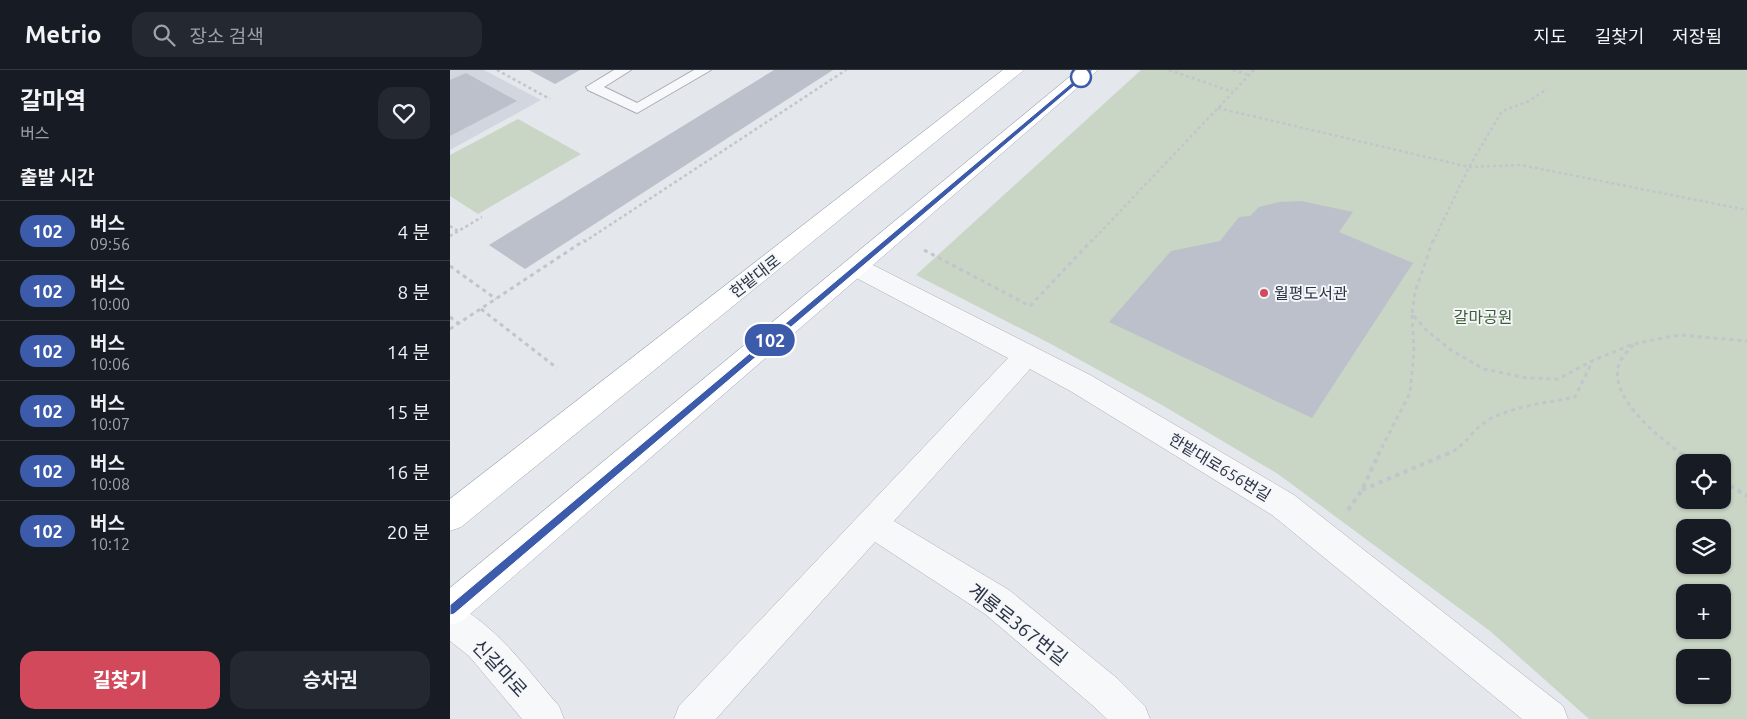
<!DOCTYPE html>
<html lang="ko">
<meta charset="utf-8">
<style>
body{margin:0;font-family:Ubuntu,"Noto Sans KR",sans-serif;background:#242831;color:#f1f3f6;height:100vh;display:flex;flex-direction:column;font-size:19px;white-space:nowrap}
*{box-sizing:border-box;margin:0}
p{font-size:16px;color:#9ea1a6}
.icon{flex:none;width:28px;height:28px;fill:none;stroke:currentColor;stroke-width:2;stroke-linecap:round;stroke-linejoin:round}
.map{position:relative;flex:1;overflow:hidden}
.panel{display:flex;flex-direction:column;background:#171b24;width:450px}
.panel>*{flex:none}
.badge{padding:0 10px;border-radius:16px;font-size:18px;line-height:32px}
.fabs{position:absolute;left:1226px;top:384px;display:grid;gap:10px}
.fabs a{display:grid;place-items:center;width:55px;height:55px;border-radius:10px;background:#171b24;box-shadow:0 1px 4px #0004;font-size:25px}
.map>.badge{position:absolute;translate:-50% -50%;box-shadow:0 0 0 2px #fff}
h2{padding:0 20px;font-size:19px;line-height:45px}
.round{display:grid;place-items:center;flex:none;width:52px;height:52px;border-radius:15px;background:#242831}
.headline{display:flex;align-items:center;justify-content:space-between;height:85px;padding:0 20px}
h1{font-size:24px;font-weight:700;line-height:38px}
.primary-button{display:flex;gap:10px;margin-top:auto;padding:10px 20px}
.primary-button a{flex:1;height:58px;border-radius:15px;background:#d1495b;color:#fff;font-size:20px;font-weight:700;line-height:58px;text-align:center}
.primary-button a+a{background:#242831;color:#f1f3f6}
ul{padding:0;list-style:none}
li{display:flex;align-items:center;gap:15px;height:60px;padding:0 20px;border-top:1px solid #363941}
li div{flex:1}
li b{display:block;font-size:19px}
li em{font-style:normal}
li .badge{min-width:55px;font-weight:700;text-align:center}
header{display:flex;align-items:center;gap:30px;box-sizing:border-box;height:70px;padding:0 25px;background:#171b24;border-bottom:1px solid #363941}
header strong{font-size:24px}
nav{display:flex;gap:28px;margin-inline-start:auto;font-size:18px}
.search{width:350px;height:45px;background:#242831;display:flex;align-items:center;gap:12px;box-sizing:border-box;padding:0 18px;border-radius:15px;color:#9ea1a6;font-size:19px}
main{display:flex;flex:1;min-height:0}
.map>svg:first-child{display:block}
.built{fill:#d2d6de}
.green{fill:#c9d6c5;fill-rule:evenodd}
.building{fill:#bbc0ca}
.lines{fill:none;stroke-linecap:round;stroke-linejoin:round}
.service-casing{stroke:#a9aeb7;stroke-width:2}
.minor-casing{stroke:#a9aeb7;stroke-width:1}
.tertiary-casing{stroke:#a9aeb7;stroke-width:1}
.primary-casing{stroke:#a3abb8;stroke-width:1}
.path-far2{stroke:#c2c5cb;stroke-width:2.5;stroke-dasharray:3 3;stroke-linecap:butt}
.path-far1{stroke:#c2c5cb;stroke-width:3;stroke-dasharray:4 4;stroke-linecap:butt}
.path{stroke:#c2c5cb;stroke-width:4;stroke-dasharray:4.5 4.5;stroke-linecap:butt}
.service{fill:#f7f8fa;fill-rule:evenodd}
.minor{fill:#f7f8fa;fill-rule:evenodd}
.tertiary{fill:#f7f8fa;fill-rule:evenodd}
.primary{fill:#fff;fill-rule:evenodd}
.line{fill:#3d5bab;stroke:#fff}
.stop-dot{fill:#fff;stroke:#3d5bab;stroke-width:2.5}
.poi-dot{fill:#d1495b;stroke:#f4f6f9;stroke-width:2}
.labels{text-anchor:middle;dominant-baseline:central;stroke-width:4;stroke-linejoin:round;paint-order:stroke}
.street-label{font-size:16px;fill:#2b3445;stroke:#f4f6f9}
.poi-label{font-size:16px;fill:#2b3445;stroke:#f4f6f9;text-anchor:start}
.park-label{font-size:16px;fill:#3f6138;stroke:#f4f6f9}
.near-street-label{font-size:19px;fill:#2b3445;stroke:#f4f6f9}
</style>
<header>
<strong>Metrio</strong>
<div class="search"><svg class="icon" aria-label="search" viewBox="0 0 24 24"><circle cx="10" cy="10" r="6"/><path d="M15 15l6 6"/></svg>장소 검색</div>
<nav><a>지도</a><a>길찾기</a><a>저장됨</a></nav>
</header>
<main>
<section class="panel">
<div class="headline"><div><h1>갈마역</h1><p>버스</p></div><a class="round"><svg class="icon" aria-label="heart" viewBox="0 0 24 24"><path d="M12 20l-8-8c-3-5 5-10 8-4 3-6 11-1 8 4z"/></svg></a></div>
<h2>출발 시간</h2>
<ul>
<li><span class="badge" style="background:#3d5bab;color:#fff">102</span><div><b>버스</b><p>09:56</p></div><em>4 분</em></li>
<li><span class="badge" style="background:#3d5bab;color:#fff">102</span><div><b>버스</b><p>10:00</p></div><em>8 분</em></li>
<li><span class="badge" style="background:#3d5bab;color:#fff">102</span><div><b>버스</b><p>10:06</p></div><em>14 분</em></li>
<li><span class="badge" style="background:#3d5bab;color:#fff">102</span><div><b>버스</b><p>10:07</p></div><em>15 분</em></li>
<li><span class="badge" style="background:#3d5bab;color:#fff">102</span><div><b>버스</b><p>10:08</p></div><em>16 분</em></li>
<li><span class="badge" style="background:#3d5bab;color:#fff">102</span><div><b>버스</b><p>10:12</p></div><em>20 분</em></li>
</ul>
<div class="primary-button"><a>길찾기</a><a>승차권</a></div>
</section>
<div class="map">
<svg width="1297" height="649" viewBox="0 0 1297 649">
<rect width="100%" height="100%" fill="#e4e7ec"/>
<path class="built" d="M0,0H34L91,30L0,80Z"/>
<g class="green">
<path d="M691,0H1297V649H1139L1040,561L828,404L712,335L601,274L466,205ZM1235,392H1272V430H1235ZM1235,458H1272V495H1235ZM1235,522H1272V560H1235ZM1235,588H1272V625H1235Z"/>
<path d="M68,49L131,84L28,144L0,126V85Z"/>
</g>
<g class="building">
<path d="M79,0H130L105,14Z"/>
<path d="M324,0H383L75,199L39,175Z"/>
<path d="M16,3L67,31L0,66V10Z"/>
<path d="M851,131L903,142L889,162L963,193L862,348L659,252L721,181L770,171L789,147L800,146L809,137L829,132Z"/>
</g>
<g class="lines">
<defs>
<path id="service" d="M164,0H181L154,17L187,33L244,0H261L187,43L138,20L136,17Z"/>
<path id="minor" d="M406,188L415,191L642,306L844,425L1113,636L1118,649H1072L822,445L622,322L580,299L444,451L559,520L668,609L695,636L700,649H657L642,635L535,544L425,472L266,649H224L229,636L558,288L397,203L394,197L397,191Z"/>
<path id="tertiary" d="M0,533C44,551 78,601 109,636L114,649H72L19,586L0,571Z"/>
<g id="primary">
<path d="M553,0H574L11,457L0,461V429Z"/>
<path d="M628,0H648L12,551L0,555V518Z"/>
</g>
</defs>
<use href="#service" class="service-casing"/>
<use href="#minor" class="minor-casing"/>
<use href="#tertiary" class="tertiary-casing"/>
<use href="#primary" class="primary-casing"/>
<g class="path-far2">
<path d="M47,0L100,29"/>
<path d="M719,0L783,22"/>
<path d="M783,0L799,5"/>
<path d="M768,38L1019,97L1071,95L1297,140"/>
<path d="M0,156L8,161"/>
<path d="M0,166L32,147"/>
<path d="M134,172L396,0"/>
<path d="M641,172L804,0"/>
<path d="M983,172L1019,97L1052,41L1079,31L1097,19"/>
</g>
<g class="path-far1">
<path d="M983,170L965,222L962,244L977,261L1001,280L1034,299L1077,308L1108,309L1142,291L1183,274L1229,265L1297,271"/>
<path d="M474,180L580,236L642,170"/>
<path d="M0,196L46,229"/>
<path d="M31,239L107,298"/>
<path d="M0,247L9,254"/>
<path d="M0,259L135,170"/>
<path d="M1183,275C1178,281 1169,289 1168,298C1162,331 1209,367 1233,385"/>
<path d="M928,385L960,323L964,282L962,245"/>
<path d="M996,385C1017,375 1023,359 1038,350C1064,336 1096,333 1125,327L1142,292"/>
</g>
<g class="path">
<path d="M1231,383L1244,392"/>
<path d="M1272,411L1297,426"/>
<path d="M912,420L999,383"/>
<path d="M898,440L912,420L929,383"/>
</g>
<use href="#service" class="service"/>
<use href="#minor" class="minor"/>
<use href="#tertiary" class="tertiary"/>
<use href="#primary" class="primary"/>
</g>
<path class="line" d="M637,0H643L4,544L0,545V535Z"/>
<circle class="stop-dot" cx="631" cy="7" r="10"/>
<circle class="poi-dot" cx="814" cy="223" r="5"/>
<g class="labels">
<g class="street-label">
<text transform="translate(305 206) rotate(-38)">한밭대로</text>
<text transform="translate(770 397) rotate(31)">한밭대로656번길</text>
</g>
<g class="poi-label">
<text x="824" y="223">월평도서관</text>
</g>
<g class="park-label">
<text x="1033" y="247">갈마공원</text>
</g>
<g class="near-street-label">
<text transform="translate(568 554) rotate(38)">계룡로367번길</text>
<text transform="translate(50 598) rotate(47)">신갈마로</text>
</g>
</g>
</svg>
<div class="fabs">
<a><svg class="icon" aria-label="locate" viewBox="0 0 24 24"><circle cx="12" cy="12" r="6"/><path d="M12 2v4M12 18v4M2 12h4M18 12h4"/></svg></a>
<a><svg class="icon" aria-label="layers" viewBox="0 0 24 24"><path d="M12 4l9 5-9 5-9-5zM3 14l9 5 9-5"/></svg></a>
<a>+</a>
<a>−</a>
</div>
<b class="badge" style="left:320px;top:270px;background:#3d5bab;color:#fff">102</b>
</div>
</main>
